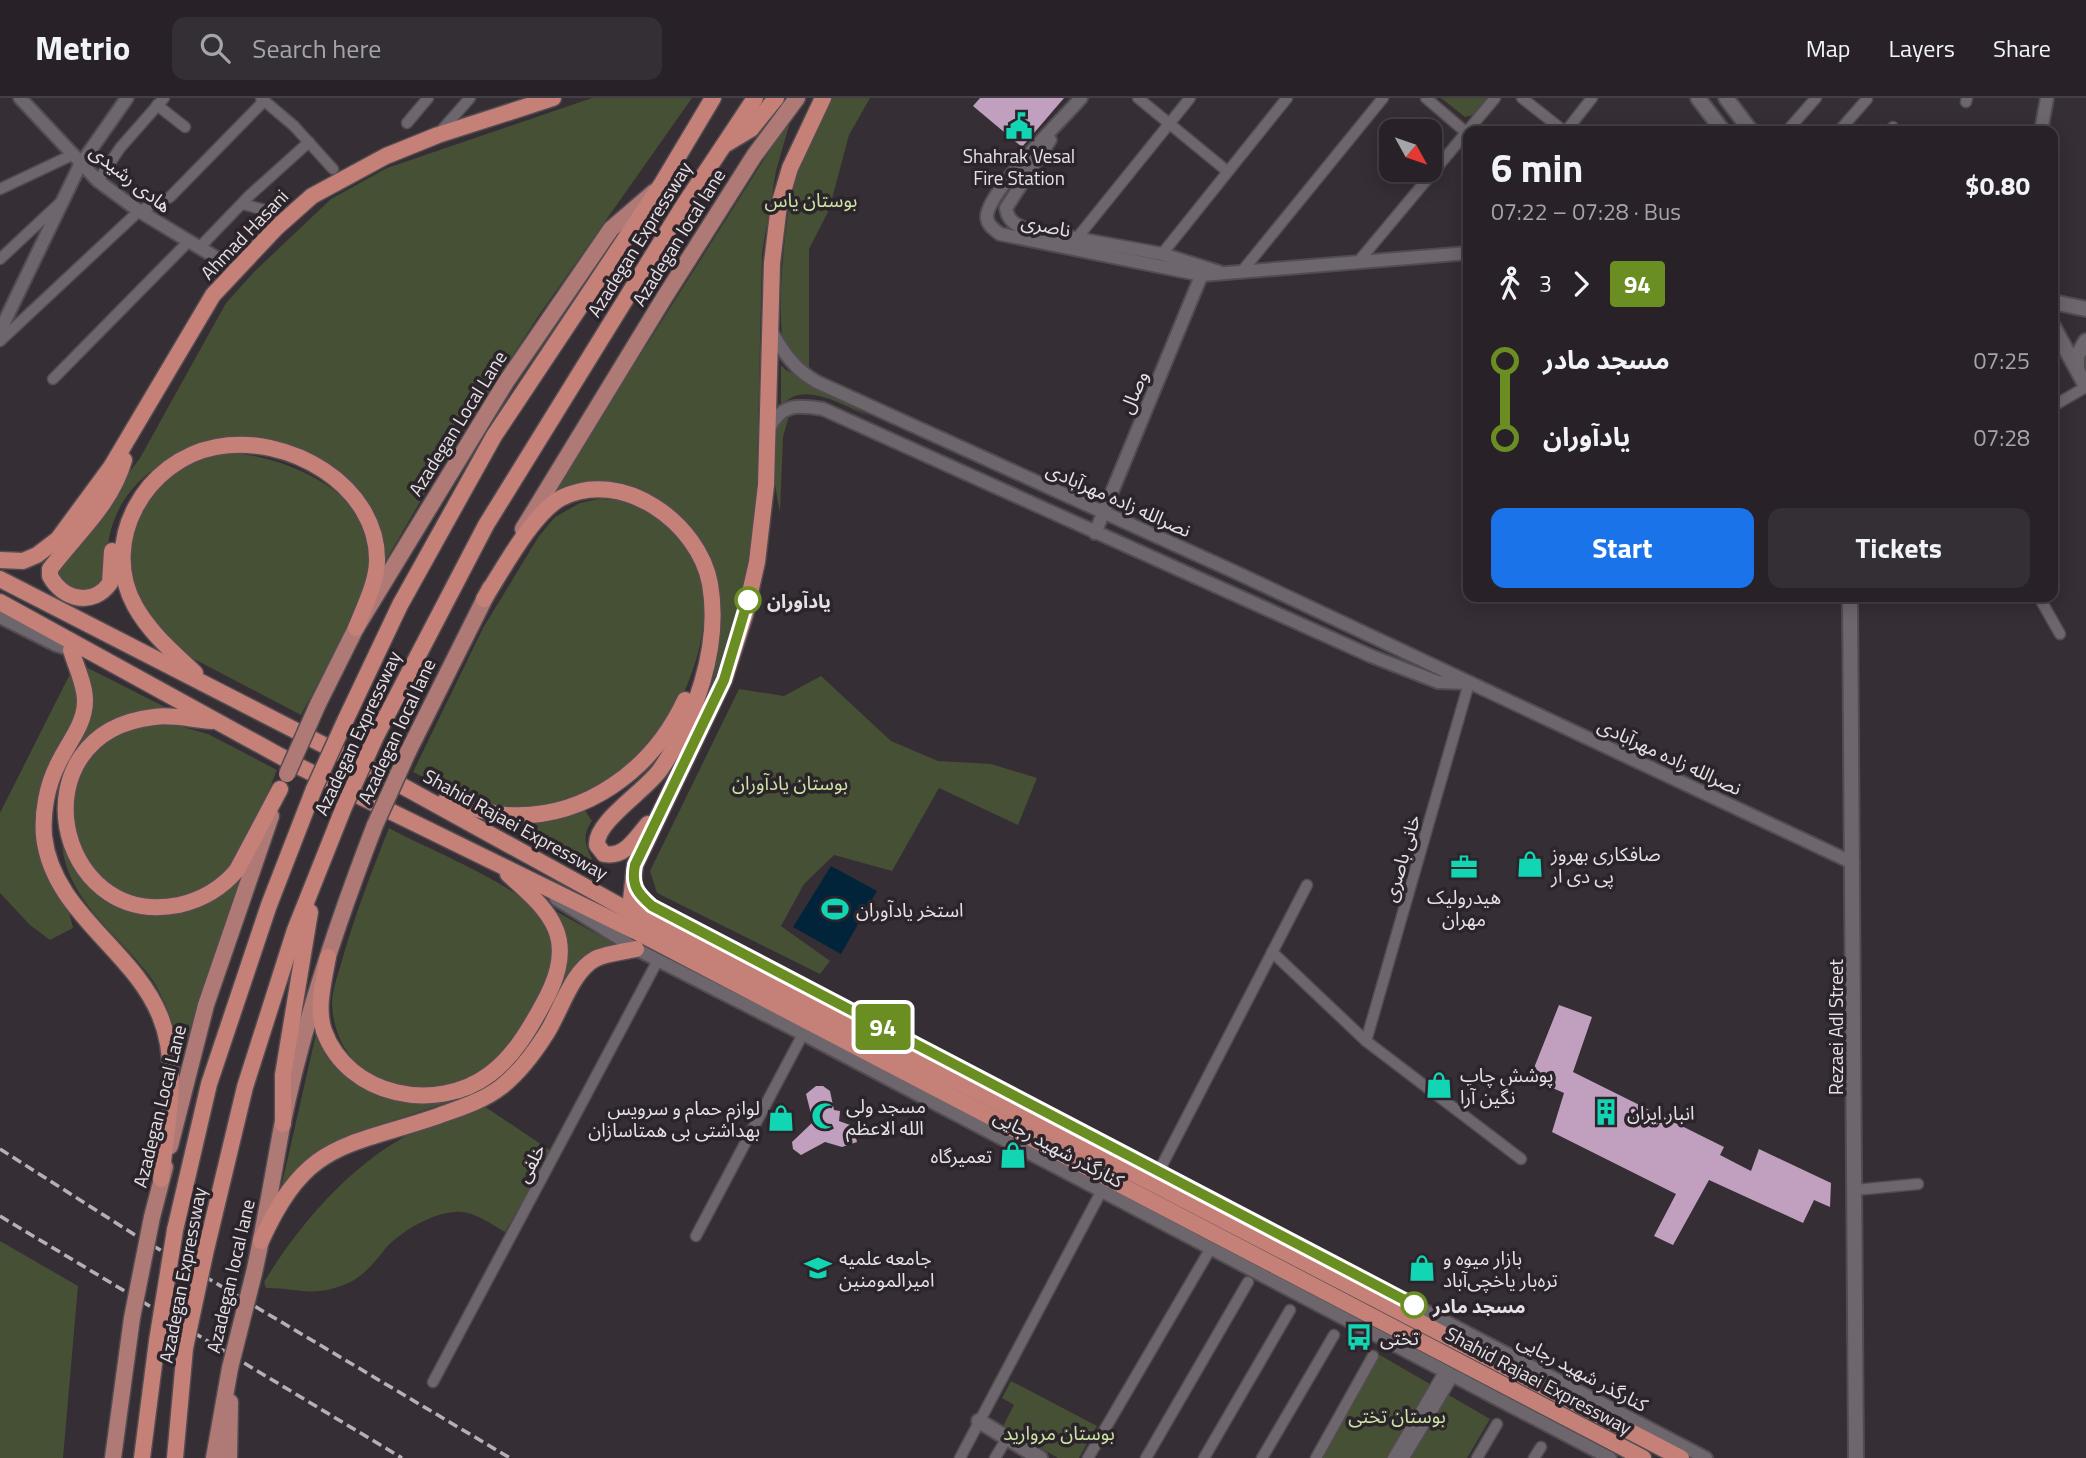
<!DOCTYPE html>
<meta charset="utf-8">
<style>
body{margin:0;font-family:"Titillium Web","Noto Sans Arabic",sans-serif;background:#342f34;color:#f1f3f6;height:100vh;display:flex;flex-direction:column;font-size:26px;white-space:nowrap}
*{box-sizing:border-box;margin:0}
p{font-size:23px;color:#a5a4a8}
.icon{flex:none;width:38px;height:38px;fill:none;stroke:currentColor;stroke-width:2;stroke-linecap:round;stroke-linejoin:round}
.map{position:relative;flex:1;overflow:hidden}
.drawer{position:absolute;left:1463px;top:28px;width:595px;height:476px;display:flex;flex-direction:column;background:#282228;border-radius:14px;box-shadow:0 4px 18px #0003,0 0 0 2px #443f45}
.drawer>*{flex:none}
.badge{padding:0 14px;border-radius:5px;font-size:24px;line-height:46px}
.needle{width:46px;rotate:130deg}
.fabs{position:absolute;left:1379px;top:21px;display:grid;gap:14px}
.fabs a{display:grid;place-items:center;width:63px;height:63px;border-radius:14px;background:#282228;box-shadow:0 4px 18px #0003,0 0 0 2px #443f45;font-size:35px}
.map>.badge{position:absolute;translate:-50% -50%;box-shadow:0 0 0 4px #fff}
.legs{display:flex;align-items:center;gap:10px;height:77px;padding:0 28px;font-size:23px}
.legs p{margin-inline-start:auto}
.head{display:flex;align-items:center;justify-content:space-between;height:119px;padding:0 28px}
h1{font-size:38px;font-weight:700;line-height:52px}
.action{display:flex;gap:14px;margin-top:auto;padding:14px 28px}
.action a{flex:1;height:80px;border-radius:14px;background:#1a73e8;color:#fff;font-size:28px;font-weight:700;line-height:80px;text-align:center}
.action a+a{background:#342f34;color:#f1f3f6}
ul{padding:0 28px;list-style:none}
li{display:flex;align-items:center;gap:24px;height:77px;font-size:26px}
li i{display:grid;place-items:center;width:10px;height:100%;margin:0 9px;background:currentColor}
li i::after{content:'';width:18px;height:18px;margin:-9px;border:5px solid;border-radius:50%;background:#282228}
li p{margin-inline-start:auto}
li:first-child i{background:linear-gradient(#0000 50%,currentColor 0)}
li:last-child i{background:linear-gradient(currentColor 50%,#0000 0)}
header{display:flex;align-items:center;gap:42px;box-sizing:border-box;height:98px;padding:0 35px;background:#282228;border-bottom:2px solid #443f45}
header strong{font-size:33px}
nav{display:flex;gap:38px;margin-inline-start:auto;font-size:24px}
.search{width:490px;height:63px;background:#342f34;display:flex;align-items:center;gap:18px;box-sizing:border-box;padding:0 24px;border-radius:14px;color:#a5a4a8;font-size:26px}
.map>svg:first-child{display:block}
.green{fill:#465034}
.water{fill:#01243a}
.building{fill:#c1a0bf}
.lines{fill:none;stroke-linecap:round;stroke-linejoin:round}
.minor-casing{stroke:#514c50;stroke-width:13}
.tertiary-casing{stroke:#514c50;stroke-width:16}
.secondary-casing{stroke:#514c50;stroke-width:18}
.primary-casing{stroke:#514c50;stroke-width:19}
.trunk-casing{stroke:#514c50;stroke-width:19}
.minor{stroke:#6d666d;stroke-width:10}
.tertiary{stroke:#6d666d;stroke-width:12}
.secondary{stroke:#6d666d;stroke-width:14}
.primary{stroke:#af7975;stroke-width:16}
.trunk{stroke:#c58078;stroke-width:16}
.rail{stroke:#b6b0b5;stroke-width:3.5;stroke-dasharray:10 5;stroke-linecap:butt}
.primary-bridge-casing{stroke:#514c50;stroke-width:19;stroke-linecap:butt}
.trunk-bridge-casing{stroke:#514c50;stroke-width:19;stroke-linecap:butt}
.primary-bridge{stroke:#af7975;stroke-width:16}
.trunk-bridge{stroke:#c58078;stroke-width:16}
.line-1-casing{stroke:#fff;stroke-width:16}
.line-1{stroke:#6b8e23;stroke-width:10}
.stop-1-dot{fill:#fff;stroke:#6b8e23;stroke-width:3.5}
.labels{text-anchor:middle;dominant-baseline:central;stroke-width:7;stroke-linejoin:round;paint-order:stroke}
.poi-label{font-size:19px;fill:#e6e1e5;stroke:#2b252b;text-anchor:start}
.street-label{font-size:19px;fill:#e6e1e5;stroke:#2b252b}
.park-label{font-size:19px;fill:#cde4a5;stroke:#2b252b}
.stop-label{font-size:19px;font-weight:bold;fill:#e6e1e5;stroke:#2b252b;text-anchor:start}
</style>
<header>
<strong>Metrio</strong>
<div class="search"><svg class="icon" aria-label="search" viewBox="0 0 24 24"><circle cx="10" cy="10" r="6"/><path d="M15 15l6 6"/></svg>Search here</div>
<nav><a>Map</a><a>Layers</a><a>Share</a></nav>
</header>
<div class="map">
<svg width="2086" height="1360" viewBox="0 0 2086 1360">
<rect width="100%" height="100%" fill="#352e35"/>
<g class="green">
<path d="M592,0H692L537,220L438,373L382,469C381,414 367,394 319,369C310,363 297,354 286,352C269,350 250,352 233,352C218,352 193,347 180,354C142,375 114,402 108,447C107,458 109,473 102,483C89,501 70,490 57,479V472L140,360L226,205L255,173L331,101L387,70Z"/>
<path d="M825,0H870L849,37L829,112L809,151V271C800,268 791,260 786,250C774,229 785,122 792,96C799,63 814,32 825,0Z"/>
<path d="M1441,0H1487L1473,17L1465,19Z"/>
<path d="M792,17L776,73L762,155L756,424L735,524L722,563L687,639L718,492L705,449L685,423L664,406L573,389L553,395Z"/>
<path d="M781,267L786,272L869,318C842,308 804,281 781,308Z"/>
<path d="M790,314L783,339L780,414C775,390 764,328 790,314Z"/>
<path d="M229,355C263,357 296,368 325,386C354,404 376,436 370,471C364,510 320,580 301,617L177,552C101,486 121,365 229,355Z"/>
<path d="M599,401C626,401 645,409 666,426C733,479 700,585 655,642C647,651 636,659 627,667C620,673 612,683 603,687C577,702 542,712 512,710C474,707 446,691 413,674L483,530L539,438L555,419L580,405Z"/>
<path d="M78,565L167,610C122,617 103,625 72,657L86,629Z"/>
<path d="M71,574L78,590V610L41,700L73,830L50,842L30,827L0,795V715Z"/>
<path d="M821,578L891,643L938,663L991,666L1037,680L1018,727L939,690L892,773L834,757L804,786L781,828L830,863L820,876L657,795L650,773L739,591L784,598Z"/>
<path d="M169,625L208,636L277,672C266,698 249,748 232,769C220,784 201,794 183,798C62,830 18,629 169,625Z"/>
<path d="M584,711L592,723C581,738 586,750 594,764L511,724Z"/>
<path d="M389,730C427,751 522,788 544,821C573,866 513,963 469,981C409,1006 336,981 332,907C332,893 337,879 341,866C354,819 371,775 389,730Z"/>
<path d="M261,735L187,943L177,939C170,917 162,894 148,876C116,834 70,805 62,749L76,772L108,800L210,802Z"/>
<path d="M552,811L618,848L593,856L532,946L502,979L480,994L351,1036C322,1049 303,1068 281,1090L316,936L325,951L364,988L477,991L557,892Z"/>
<path d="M484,1008L551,1053L505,1134C491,1126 472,1112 455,1114C432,1115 400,1134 385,1151C374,1165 363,1179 346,1186C312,1200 299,1190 266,1190L264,1184C298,1128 347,1071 404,1039C429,1024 457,1017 484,1008Z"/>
<path d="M0,1143L78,1188L63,1360H0Z"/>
<path d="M1380,1257L1490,1321L1467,1360H1320Z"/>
<path d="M1011,1283L1097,1328L1079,1360H1058L1003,1328L1014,1307L1002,1300Z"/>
</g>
<path class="water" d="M831,768L877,793L841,856L793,829Z"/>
<g class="building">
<path d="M980,0H1064L1022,49L973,8Z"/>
<path d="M1559,907L1592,919L1573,974L1724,1049L1720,1057L1751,1073L1759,1051L1831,1085L1830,1109L1814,1102L1803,1125L1709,1082L1673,1147L1654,1138L1676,1096L1552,1034L1564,995L1530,980Z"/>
<path d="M816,988H823L830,993L834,1012L840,1013L839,1023L853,1028L857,1044L842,1049L825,1044L801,1057L793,1051L792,1044L813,1024L806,996Z"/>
</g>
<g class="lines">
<defs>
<g id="minor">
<path d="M261,0L294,28L333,71"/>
<path d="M1138,0L1227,73"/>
<path d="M1426,0L1468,36"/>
<path d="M1522,0L1564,33"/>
<path d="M1966,4L1967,0"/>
<path d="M157,7L185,29"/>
<path d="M407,25L428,0"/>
<path d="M1566,33L1592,0"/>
<path d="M1787,33L1816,0"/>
<path d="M1839,33L1867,1"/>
<path d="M1889,33L1893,29"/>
<path d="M440,34L470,0"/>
<path d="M98,83L120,50L164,0"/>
<path d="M0,91L72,57"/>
<path d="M242,106L269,113"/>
<path d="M1077,140L1190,0"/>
<path d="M199,150L250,97L309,44"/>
<path d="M1162,156L1287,0"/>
<path d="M0,161L61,104"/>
<path d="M1358,164L1495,0"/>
<path d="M1243,172L1383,0"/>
<path d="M0,243L139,113L170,99L264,3"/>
<path d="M53,281L188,144"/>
<path d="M2053,308L2086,289"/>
<path d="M2039,499L2060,536"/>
<path d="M1272,854L1366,943L1521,1061"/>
<path d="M1366,943L1469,585"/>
<path d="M1159,1073L1307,787"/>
<path d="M1855,1092L1918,1086"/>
<path d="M696,1138L803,936"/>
<path d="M433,1284L658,862"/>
<path d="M960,1360L1101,1094"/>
<path d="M995,1360L1007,1340"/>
<path d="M1088,1360L1208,1155"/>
<path d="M1146,1360L1248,1184"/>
<path d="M1204,1360L1290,1212"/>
<path d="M1262,1360L1334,1237"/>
<path d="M1316,1360L1373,1258"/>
<path d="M1393,1360L1444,1274"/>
<path d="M1404,1360L1453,1278"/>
<path d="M1477,1360L1497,1326"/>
<path d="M1534,1360L1541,1349"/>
</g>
<g id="tertiary">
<path d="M20,0L98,83L139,113L235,171"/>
<path d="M1081,0C1063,21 984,97 987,120C988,128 995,132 1000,136L1202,177L1468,155"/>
<path d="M2041,33L2047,0"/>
<path d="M1050,42L1006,110C1008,123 1015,126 1025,131L1162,156L1219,174"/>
<path d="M0,233L80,67L127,0"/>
<path d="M771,233C784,255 794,271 817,284L1235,474L1853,765"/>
<path d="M769,331C781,305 799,307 823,311L1371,558L1438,584L1466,585"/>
<path d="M1095,435L1204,171"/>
<path d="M0,519L56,547L79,554"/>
<path d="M633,785L637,794L652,808L1706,1360"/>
<path d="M556,801L636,851L803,936L1610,1360"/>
</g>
<g id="secondary">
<path d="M1698,0L1723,33"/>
<path d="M1726,0L1751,33"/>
<path d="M2053,204L2086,211"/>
<path d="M2053,228L2086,288"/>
<path d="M2077,271V258L2086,243"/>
<path d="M1850,499L1856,1360"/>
<path d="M979,1323L1040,1360"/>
</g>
<g id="primary">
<path d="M523,431L664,200L754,58L797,0"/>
<path d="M318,606L356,530L506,284L611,131L654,94"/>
<path d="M408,654L490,490"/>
<path d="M873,924L883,943L904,940"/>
<path d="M170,1048L206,907L271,718"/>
<path d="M152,1119L165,1069"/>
<path d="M254,1175C265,1126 273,1077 282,1028C303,925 337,825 375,727"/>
<path d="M113,1360L132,1220"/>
<path d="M214,1360L230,1270"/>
<path d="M229,1360L230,1304"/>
</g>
<g id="trunk">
<path d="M726,46L751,31L776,0"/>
<path d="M112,453L110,485C93,509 63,502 50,478V471C76,436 112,406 124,362"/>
<path d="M0,462L23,463L37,457L58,441L111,369L213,197L276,130L312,98L386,58L438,37L553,0"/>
<path d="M0,481L386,679L642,820L1681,1360"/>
<path d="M484,501C502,473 532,416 561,400C622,369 699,425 710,486C721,549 695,622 660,672C645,693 595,724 597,747L604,756C625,760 635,741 648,726"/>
<path d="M0,504L300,669L635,833L1643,1360"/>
<path d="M71,552C76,569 85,586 85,603C85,627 67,646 58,666C47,687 42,715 44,738C52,814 133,851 160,918C181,968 166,1030 161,1081"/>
<path d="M195,575C173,554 150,535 135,508C99,443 146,362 216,349C287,335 379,387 377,464C376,487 364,509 356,530"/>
<path d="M212,623C194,622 173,616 154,619C14,635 54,832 179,807C201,802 222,790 237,772L280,691"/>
<path d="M345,623L400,507L494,338L661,87L713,0"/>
<path d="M376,638L486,427L682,110L755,0"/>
<path d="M445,703C465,708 486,715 507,717C585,722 653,671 685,602"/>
<path d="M641,818L631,802L635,767L724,582L745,517L757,464L766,387L772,165L779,107L790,70L823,0"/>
<path d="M328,859C324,882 316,910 324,933C348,999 437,1016 490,976C513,959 529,932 542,908C555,885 566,858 556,832C547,809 525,792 508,776"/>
<path d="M283,1026V977L310,814"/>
<path d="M175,1132L209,986L269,807L314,691"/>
<path d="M261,1143C307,1042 344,1050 438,1018C460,1010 483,1003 501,989C519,975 534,955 546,936C560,915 571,874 595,861C607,855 623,854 636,851"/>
<path d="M205,1156L245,989L295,832L344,709"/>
<path d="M142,1360L157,1243"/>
<path d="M175,1360L185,1250"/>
</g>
</defs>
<use href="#minor" class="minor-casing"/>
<use href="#tertiary" class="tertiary-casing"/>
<use href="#secondary" class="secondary-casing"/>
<use href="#primary" class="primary-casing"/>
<use href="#trunk" class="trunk-casing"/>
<use href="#minor" class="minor"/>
<use href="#tertiary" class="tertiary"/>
<use href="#secondary" class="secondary"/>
<use href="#primary" class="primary"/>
<use href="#trunk" class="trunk"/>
<g class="rail">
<path d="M0,1051L135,1137L510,1360"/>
<path d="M0,1118L402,1360"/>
</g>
<defs>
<g id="primary-bridge">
<path d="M287,676L318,606"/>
<path d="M375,727L408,654"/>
<path d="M132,1220L152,1119"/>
<path d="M230,1270L254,1175"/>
</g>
<g id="trunk-bridge">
<path d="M314,691L345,623"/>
<path d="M344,709L376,638"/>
<path d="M157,1243L175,1132"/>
<path d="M185,1250L205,1156"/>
</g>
</defs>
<use href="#primary-bridge" class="primary-bridge-casing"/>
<use href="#trunk-bridge" class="trunk-bridge-casing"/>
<use href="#primary-bridge" class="primary-bridge"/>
<use href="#trunk-bridge" class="trunk-bridge"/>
</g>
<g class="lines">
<defs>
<path id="line-1" d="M748,502L724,582L635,767C631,787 637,795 652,808L1414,1207"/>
</defs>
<use href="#line-1" class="line-1-casing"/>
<use href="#line-1" class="line-1"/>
</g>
<defs>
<symbol id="civic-bare" viewBox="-9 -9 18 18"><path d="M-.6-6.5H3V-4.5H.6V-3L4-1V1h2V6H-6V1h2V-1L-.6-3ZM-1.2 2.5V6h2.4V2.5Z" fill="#12d5b4" stroke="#2b252b" stroke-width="2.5" paint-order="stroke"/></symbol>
<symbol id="shop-bare" viewBox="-9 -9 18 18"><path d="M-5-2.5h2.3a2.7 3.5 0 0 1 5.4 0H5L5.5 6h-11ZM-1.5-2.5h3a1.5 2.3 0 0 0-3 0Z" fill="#12d5b4" stroke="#2b252b" stroke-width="2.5" paint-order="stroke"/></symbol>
<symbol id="office-bare" viewBox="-9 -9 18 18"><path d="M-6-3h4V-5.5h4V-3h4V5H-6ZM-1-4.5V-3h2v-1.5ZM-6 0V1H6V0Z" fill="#12d5b4" stroke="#2b252b" stroke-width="2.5" paint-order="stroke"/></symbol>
<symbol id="stadium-bare" viewBox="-9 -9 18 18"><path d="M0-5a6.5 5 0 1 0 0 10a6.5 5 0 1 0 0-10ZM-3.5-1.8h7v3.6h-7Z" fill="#12d5b4" stroke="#2b252b" stroke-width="2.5" paint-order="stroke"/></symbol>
<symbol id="building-bare" viewBox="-9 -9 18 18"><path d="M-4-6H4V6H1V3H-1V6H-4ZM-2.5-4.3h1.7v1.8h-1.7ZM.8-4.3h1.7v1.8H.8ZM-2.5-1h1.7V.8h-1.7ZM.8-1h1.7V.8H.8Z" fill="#12d5b4" stroke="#2b252b" stroke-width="2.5" paint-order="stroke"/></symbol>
<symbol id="mosque-bare" viewBox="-9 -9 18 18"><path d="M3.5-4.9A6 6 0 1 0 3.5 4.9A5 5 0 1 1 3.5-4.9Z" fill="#12d5b4" stroke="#2b252b" stroke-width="2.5" paint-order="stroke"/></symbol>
<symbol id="university-bare" viewBox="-9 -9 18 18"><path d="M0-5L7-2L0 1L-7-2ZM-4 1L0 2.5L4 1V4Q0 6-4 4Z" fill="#12d5b4" stroke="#2b252b" stroke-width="2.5" paint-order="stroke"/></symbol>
<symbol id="bus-bare" viewBox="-9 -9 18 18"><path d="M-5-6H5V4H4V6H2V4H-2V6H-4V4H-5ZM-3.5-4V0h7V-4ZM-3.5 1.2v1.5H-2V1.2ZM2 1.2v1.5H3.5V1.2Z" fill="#12d5b4" stroke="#2b252b" stroke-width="2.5" paint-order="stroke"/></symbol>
</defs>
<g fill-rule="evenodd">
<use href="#civic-bare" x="1000" y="9" width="38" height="38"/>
<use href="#shop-bare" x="1511" y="747" width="38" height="38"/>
<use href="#office-bare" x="1445" y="750" width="38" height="38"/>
<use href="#stadium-bare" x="816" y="792" width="38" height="38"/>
<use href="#shop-bare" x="1420" y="968" width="38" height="38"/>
<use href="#building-bare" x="1587" y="995" width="38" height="38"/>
<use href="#mosque-bare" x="806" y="999" width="38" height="38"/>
<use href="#shop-bare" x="762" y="1001" width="38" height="38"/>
<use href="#shop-bare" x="994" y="1038" width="38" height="38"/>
<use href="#university-bare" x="799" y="1151" width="38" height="38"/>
<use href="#shop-bare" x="1403" y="1151" width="38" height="38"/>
<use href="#bus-bare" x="1340" y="1220" width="38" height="38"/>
</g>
<g class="stop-1-dot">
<circle cx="748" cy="502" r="12"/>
<circle cx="1414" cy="1207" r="12"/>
</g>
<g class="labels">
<g class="poi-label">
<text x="1019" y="57" text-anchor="middle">Shahrak Vesal<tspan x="1019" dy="22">Fire Station</tspan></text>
<text x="1551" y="755">صافکاری بهروز<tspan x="1551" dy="22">پی دی ار</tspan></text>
<text x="1464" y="798" text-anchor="middle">هیدرولیک<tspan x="1464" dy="22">مهران</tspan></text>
<text x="856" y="811">استخر یادآوران</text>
<text x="1460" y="976">پوشش چاپ<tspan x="1460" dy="22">نگین آرا</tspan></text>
<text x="846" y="1007">مسجد ولی<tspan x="846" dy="22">الله الاعظم</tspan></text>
<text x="760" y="1009" text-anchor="end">لوازم حمام و سرویس<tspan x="760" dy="22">بهداشتی بی همتاسازان</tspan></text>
<text x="1627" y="1014">انبار ایران</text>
<text x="992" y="1057" text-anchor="end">تعمیرگاه</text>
<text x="839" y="1159">جامعه علمیه<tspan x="839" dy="22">امیرالمومنین</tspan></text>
<text x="1443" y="1159">بازار میوه و<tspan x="1443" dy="22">تره‌بار یاخچی‌آباد</tspan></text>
<text x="1380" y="1239">تختی</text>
</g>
<g class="street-label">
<text transform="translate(131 80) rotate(38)">هادی رشیدی</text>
<text transform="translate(1046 127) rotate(11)">ناصری</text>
<text transform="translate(244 136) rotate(-46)">Ahmad Hasani</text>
<text transform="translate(678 139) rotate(-58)">Azadegan local lane</text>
<text transform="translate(639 141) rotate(-58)">Azadegan Expressway</text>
<text transform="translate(1133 294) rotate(-67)">وصال</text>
<text transform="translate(457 325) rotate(-58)">Azadegan Local Lane</text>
<text transform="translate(1119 401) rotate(24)">نصرالله زاده مهرآبادی</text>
<text transform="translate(396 633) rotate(-65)">Azadegan local lane</text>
<text transform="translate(357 635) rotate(-65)">Azadegan Expressway</text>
<text transform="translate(1670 658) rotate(25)">نصرالله زاده مهرآبادی</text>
<text transform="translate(516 726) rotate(29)">Shahid Rajaei Expressway</text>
<text transform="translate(1401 760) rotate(-74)">خانی باصری</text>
<text transform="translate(1835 929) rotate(-90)">Rezaei Adl Street</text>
<text transform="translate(159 1008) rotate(-76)">Azadegan Local Lane</text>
<text transform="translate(1059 1050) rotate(28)">کنارگذر شهید رجایی</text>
<text transform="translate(530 1065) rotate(-62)">خلفی</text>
<text transform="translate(182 1177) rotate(-79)">Azadegan Expressway</text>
<text transform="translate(230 1178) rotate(-77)">Azadegan local lane</text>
<text transform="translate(1583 1274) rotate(28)">کنارگذر شهید رجایی</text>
<text transform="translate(1539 1282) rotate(28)">Shahid Rajaei Expressway</text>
</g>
<g class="park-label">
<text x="811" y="101">بوستان یاس</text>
<text x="790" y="684">بوستان یادآوران</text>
<text x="1397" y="1317">بوستان تختی</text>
<text x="1059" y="1334">بوستان مروارید</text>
</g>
<g class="stop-label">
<text x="767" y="502">یادآوران</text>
<text x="1433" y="1207">مسجد مادر</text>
</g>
</g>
</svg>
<div class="fabs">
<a><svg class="needle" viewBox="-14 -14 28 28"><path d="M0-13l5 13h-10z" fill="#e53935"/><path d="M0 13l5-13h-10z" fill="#a5a4a8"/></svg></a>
</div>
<b class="badge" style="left:883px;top:929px;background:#6b8e23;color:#fff">94</b>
<section class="drawer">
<div class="head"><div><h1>6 min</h1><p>07:22 – 07:28 · Bus</p></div><b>$0.80</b></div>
<div class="legs"><svg class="icon" aria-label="walk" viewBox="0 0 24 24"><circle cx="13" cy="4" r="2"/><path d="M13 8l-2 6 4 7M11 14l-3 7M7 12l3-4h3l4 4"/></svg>3<svg class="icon" aria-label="forward" viewBox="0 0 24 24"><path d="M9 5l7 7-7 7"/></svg><b class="badge" style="background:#6b8e23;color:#fff">94</b></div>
<ul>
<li><i style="color:#6b8e23"></i><b>مسجد مادر</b><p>07:25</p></li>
<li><i style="color:#6b8e23"></i><b>یادآوران</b><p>07:28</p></li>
</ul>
<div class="action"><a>Start</a><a>Tickets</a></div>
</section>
</div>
